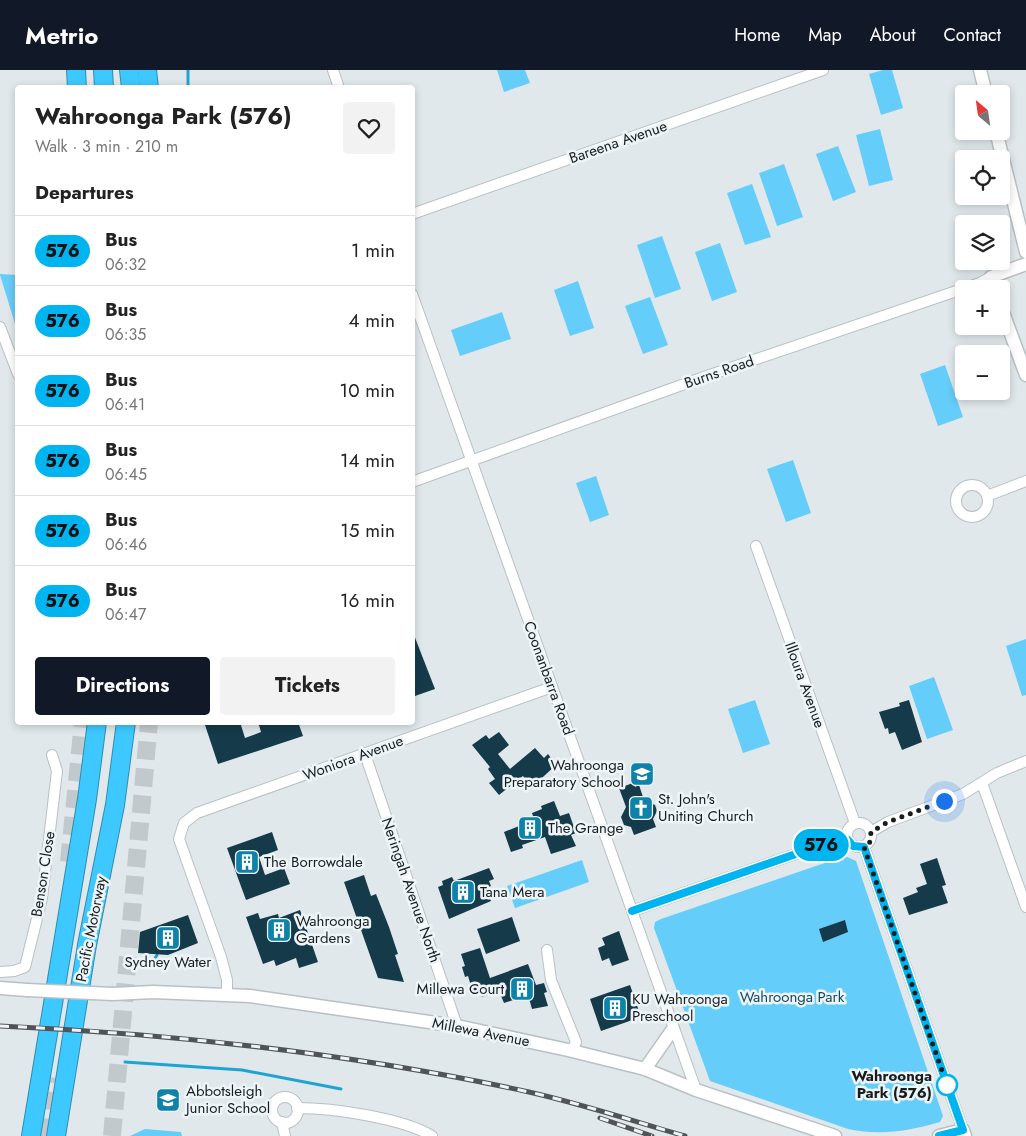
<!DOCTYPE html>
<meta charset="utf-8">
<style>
body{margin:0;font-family:Jost,sans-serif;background:#f2f2f2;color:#222;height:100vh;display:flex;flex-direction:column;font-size:19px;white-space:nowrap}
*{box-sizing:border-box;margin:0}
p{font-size:16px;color:#767676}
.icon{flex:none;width:28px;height:28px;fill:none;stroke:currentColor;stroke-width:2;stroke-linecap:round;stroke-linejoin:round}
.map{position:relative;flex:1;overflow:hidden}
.panel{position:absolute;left:15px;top:15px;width:400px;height:640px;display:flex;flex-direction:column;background:#fff;border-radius:5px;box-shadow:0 2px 8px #0003}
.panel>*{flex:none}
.badge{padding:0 10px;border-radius:16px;font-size:18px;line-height:32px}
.needle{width:32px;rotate:331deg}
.buttons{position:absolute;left:955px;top:15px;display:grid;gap:10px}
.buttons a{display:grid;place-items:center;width:55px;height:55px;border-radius:5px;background:#fff;box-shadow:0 2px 8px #0003;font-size:25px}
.you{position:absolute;width:25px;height:25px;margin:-12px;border:4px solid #fff;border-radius:50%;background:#1a73e8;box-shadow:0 0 0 8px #1a73e833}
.map>.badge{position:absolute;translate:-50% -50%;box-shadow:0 0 0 2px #fff}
h2{padding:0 20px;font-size:19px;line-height:45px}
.round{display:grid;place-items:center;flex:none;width:52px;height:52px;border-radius:5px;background:#f2f2f2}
.overview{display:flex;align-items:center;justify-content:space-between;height:85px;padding:0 20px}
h1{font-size:24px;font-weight:700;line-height:38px}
.cta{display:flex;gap:10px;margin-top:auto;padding:10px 20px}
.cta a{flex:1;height:58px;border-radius:5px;background:#111827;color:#fff;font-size:20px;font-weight:700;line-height:58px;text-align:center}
.cta a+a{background:#f2f2f2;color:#222}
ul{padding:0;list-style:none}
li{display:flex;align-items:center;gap:15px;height:70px;padding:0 20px;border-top:1px solid #e0e0e0}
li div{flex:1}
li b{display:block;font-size:19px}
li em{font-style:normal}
li .badge{min-width:55px;font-weight:700;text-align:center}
header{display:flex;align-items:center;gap:30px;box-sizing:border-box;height:70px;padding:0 25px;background:#111827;color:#fff}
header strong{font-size:24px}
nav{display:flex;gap:28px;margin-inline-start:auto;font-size:18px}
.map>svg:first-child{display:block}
.green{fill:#65cdf9}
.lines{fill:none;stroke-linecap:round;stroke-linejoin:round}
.stream{stroke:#1ea4d3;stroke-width:3}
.building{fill:#153a4a}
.motorway-tunnel{stroke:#c2c9cc;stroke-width:18;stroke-dasharray:18 9;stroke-linecap:butt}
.minor-casing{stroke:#b9c0c4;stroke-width:12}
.tertiary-casing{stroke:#b9c0c4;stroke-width:15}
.motorway-casing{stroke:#308cb0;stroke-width:20}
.minor{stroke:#fff;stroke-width:10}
.tertiary{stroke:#fff;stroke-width:12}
.motorway{stroke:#3dc9ff;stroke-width:18}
.rail-casing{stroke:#505456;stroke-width:5}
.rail{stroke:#edf5f9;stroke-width:3;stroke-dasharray:9;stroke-linecap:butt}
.tertiary-bridge-casing{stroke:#b9c0c4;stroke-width:15;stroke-linecap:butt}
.tertiary-bridge{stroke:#fff;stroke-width:12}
.line-casing{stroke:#fff;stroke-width:11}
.line{stroke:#00b5ef;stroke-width:8}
.walk{stroke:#191c1d;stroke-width:5;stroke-dasharray:0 9}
.stop-dot{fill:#fff;stroke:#00b5ef;stroke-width:2.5}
.labels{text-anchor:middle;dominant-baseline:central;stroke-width:5;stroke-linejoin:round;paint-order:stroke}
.street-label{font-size:15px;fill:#191c1d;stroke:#edf5f9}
.poi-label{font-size:15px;fill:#191c1d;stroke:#edf5f9;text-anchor:start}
.park-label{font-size:15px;fill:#16495d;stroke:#edf5f9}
.stop-label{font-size:15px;font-weight:bold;fill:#191c1d;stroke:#edf5f9;text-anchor:end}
</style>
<header>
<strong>Metrio</strong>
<nav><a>Home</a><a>Map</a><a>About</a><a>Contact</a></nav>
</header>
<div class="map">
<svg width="1026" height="1066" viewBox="0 0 1026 1066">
<rect width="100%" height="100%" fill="#e0e8eb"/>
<g class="green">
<path d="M497,0H525L530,13L504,22Z"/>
<path d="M883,0H892L903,38L881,45L869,4Z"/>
<path d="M880,59L893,110L869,116L856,65Z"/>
<path d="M838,76L856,122L833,131L816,84Z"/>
<path d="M784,94L803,147L777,156L759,103Z"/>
<path d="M752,114L771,167L745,175L727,123Z"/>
<path d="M662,166L681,219L655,228L637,175Z"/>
<path d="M720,173L737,222L712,231L695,182Z"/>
<path d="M0,204L17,205V260L0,205Z"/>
<path d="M578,211L594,258L570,266L554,220Z"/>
<path d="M650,227L668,275L643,284L625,236Z"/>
<path d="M502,242L511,269L460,286L451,260Z"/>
<path d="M945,295L963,347L938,356L920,304Z"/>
<path d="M793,390L811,443L786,452L767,399Z"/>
<path d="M596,406L609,445L590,452L576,413Z"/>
<path d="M1026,569V625L1022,626L1006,576Z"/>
<path d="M934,607L953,660L927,669L909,616Z"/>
<path d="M755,630L770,674L743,683L728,639Z"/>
<path d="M845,786L856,791L943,1046L940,1052C907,1061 882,1066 848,1059L710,1011L654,858L655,852L661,849Z"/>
<path d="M582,790L589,812L515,838L507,816Z"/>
<path d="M145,1059L181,1062L182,1066H130Z"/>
</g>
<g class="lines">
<g class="stream">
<path d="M188,0V18"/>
<path d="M154,890L157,885"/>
<path d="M125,992L242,1000L341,1019"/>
</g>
</g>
<g class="building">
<path d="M412,560L435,619L412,627Z"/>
<path d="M909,630L922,672L902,680L895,662L889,664L888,658L885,659L879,642L900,636L899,633Z"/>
<path d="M204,652H240L245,668L261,662L258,652H298L303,666L218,694Z"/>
<path d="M499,662L509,675L498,684L510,699L535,678L544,688L548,684L556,695L532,717L523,706L499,725L489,713L495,709L488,699L490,697L472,675L486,665L489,669Z"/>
<path d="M633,713L635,717L639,715L644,730L655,735L657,741L653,749L656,757L634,765L631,757L624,755L621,747L626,737L619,718Z"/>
<path d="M554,731L560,746L569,743L576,763L571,765L576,776L551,784L545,767L522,775L523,778L511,782L504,762L524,754L523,750L533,746L532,743L542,739L541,736Z"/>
<path d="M272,762L278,780L259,787L265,805L284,798L290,814L246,830L227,778Z"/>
<path d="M937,788L946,815L942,816L948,833L909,845L903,828L918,822L916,818L927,814L920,794Z"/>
<path d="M489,798L494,809L489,811L491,816L486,818L491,831L449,849L438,817L443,815L442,811L452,807L454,811Z"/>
<path d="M364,805L371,826L376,824L389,857L398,884L395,885L404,912L378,908L344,812Z"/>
<path d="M300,840L318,892L299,898L296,888L276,896L274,890L263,894L246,847L258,843L260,849L278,844L279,848Z"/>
<path d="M188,845L198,873L168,885L138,883L140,862Z"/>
<path d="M512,847L520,871L486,884L477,859Z"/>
<path d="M845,850L848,862L823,872L819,859Z"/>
<path d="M619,861L629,890L612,896L609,888L602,891L598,878L605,875L602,868Z"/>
<path d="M480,878L490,908L528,894L536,915L544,913L547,922L544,923L548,936L532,939L528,925L504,933L499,921L482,927L481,924L474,926L468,906L465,907L462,897L465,896L461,884Z"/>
<path d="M630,915L641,947L601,961L590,929Z"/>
</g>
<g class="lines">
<g class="motorway-tunnel">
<path d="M69,792L83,652"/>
<path d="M42,1066L48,1007"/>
<path d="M112,1066L149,652"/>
</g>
<defs>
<g id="minor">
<path d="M333,0L339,18"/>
<path d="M412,144L823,0"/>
<path d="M412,224L696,1020"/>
<path d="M0,257L18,304"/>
<path d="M412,412L704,307L980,213L991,207"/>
<circle cx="972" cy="431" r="16"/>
<path d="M987,426L1026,411"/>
<path d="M756,476L855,753"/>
<path d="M365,684L457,956"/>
<path d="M982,713L1026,837"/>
<circle cx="859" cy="765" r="12"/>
<path d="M871,762L888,752L963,724L997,703L1026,691"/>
<path d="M864,777L963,1060"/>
<path d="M632,841L836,770H847"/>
<path d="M547,880L551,910L576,972L572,981"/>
<path d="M0,902L14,901L25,897L42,828L57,701L52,685"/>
<path d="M227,925V910L221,887L179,769L184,753L197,743L552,617"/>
<circle cx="285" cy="1040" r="13"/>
<path d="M297,1038C333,1038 402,1048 432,1066"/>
<path d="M282,1052L285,1066"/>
</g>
<g id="tertiary">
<path d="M980,0L986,24"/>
<path d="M996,61L1026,182"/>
<path d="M995,219L991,207L1026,194"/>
<path d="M1001,237L1026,305"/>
<path d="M0,918L27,920"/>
<path d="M113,924L153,922L250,926L457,956L568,980L645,999L696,1020L835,1066"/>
<path d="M645,999L673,959"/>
<path d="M939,1066L963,1060L965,1066"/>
</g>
<g id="motorway">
<path d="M76,0L77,18"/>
<path d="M103,0L104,18"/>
<path d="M129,0L131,18"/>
<path d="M147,0L149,18"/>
<path d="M31,1066L87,729L97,652"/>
<path d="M56,1066L87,875L115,735L126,652"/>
</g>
</defs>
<use href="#minor" class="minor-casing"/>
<use href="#tertiary" class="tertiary-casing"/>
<use href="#motorway" class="motorway-casing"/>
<use href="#minor" class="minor"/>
<use href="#tertiary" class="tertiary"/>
<use href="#motorway" class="motorway"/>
<defs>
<g id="rail">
<path d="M0,956C177,964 355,984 529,1022C582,1034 633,1051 685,1066"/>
<path d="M600,1048L652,1066"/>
</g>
</defs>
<use href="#rail" class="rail-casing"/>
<use href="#rail" class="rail"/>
<defs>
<path id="tertiary-bridge" d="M27,920L113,924"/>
</defs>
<use href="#tertiary-bridge" class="tertiary-bridge-casing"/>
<use href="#tertiary-bridge" class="tertiary-bridge"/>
</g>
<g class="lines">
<defs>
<path id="line" d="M632,841L836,770H848L853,776L864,777L963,1060L939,1066"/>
</defs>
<use href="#line" class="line-casing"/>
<use href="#line" class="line"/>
<path class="walk" d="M944,731L888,752L871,762L870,772L864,777L947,1015"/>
</g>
<defs>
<symbol id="school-square" viewBox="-11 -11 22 22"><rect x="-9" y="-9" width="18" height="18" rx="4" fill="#0e82a8" stroke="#edf5f9"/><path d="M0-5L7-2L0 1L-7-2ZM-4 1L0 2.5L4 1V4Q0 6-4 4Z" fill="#fff"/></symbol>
<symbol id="church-square" viewBox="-11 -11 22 22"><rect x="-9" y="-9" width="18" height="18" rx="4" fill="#0e82a8" stroke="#edf5f9"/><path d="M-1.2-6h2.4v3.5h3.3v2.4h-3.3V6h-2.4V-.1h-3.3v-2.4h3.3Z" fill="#fff"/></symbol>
<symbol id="building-square" viewBox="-11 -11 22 22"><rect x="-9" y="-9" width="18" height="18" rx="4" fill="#0e82a8" stroke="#edf5f9"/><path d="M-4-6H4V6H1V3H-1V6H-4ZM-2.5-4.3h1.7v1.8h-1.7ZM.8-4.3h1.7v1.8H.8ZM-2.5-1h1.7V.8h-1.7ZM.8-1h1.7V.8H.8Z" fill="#fff"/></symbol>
</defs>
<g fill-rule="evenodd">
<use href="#school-square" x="628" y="690" width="28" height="28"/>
<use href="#church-square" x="627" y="724" width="28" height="28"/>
<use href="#building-square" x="516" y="744" width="28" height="28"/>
<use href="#building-square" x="233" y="778" width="28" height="28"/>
<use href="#building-square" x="449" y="808" width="28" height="28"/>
<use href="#building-square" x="265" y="846" width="28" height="28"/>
<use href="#building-square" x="154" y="854" width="28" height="28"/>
<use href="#building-square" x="508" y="905" width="28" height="28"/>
<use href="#building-square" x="601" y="924" width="28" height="28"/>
<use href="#school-square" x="154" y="1016" width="28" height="28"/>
</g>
<circle class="stop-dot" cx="947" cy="1015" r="10"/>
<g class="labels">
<g class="street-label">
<text transform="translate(618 72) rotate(-19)">Bareena Avenue</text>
<text transform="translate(719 302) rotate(-19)">Burns Road</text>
<text transform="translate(549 608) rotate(70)">Coonanbarra Road</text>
<text transform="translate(805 615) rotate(70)">Illoura Avenue</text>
<text transform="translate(353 688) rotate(-20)">Woniora Avenue</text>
<text transform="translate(43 804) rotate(-81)">Benson Close</text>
<text transform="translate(411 820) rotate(71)">Neringah Avenue North</text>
<text transform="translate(91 859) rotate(-79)">Pacific Motorway</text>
<text transform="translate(481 962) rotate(11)">Millewa Avenue</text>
</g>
<g class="poi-label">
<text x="624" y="695" text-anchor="end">Wahroonga<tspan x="624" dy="17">Preparatory School</tspan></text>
<text x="658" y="729">St. John's<tspan x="658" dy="17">Uniting Church</tspan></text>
<text x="548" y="758">The Grange</text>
<text x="264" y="792">The Borrowdale</text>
<text x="480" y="822">Tana Mera</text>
<text x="296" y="851">Wahroonga<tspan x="296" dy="17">Gardens</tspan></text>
<text x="168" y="892" text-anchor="middle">Sydney Water</text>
<text x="504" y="919" text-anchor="end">Millewa Court</text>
<text x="632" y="929">KU Wahroonga<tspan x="632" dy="17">Preschool</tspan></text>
<text x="186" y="1021">Abbotsleigh<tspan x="186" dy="17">Junior School</tspan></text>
</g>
<g class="park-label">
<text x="792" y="927">Wahroonga Park</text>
</g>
<g class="stop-label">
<text x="932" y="1006">Wahroonga<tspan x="932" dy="17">Park (576)</tspan></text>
</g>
</g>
</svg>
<div class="buttons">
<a><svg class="needle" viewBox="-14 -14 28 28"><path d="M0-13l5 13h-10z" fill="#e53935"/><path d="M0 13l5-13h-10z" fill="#767676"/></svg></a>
<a><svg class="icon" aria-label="locate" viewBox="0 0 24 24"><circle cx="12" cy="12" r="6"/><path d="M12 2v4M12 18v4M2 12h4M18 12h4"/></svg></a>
<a><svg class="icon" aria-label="layers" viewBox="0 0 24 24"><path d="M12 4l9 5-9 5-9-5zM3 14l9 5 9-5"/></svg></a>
<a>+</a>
<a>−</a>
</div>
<div class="you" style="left:944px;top:731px"></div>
<b class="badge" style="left:821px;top:775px;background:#00b5ef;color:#111">576</b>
<section class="panel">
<div class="overview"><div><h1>Wahroonga Park (576)</h1><p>Walk · 3 min · 210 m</p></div><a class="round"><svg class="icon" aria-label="heart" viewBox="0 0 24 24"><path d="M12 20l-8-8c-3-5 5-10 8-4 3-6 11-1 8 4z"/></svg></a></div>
<h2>Departures</h2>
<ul>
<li><span class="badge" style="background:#00b5ef;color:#111">576</span><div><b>Bus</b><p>06:32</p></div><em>1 min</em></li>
<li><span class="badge" style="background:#00b5ef;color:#111">576</span><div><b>Bus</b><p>06:35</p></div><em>4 min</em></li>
<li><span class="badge" style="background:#00b5ef;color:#111">576</span><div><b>Bus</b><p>06:41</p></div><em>10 min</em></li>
<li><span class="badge" style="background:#00b5ef;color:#111">576</span><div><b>Bus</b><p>06:45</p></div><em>14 min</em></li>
<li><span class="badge" style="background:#00b5ef;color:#111">576</span><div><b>Bus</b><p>06:46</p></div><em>15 min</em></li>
<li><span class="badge" style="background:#00b5ef;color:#111">576</span><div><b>Bus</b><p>06:47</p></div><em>16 min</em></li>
</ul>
<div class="cta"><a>Directions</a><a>Tickets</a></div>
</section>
</div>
